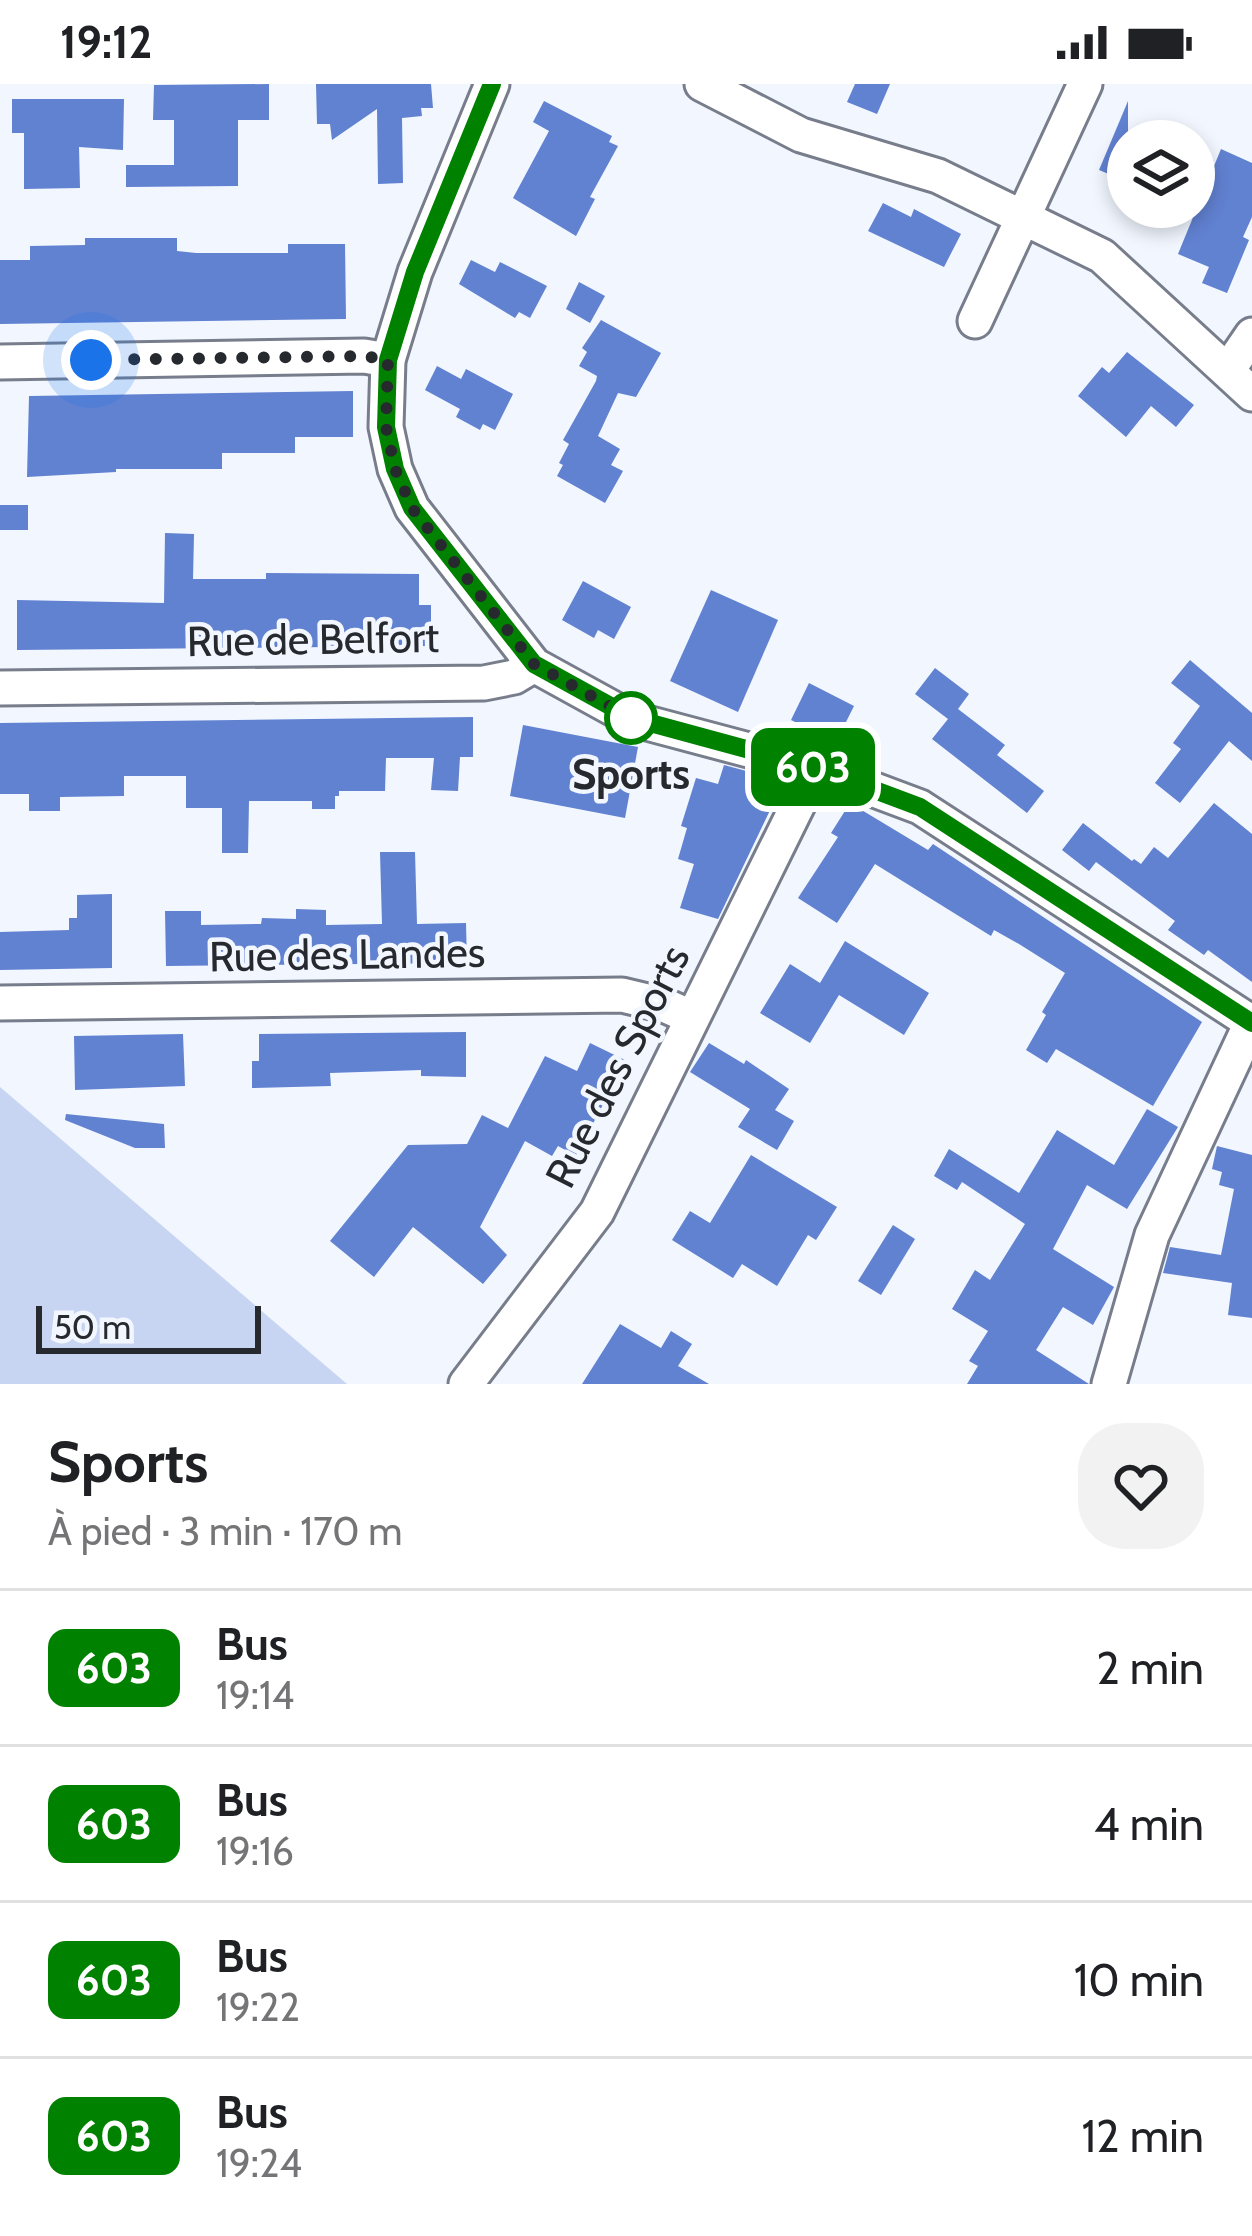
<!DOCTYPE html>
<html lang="fr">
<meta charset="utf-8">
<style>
body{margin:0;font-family:Cabin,sans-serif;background:#f2f2f2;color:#202124;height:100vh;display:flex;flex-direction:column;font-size:45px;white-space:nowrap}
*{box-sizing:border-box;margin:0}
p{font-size:39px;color:#757577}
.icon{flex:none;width:66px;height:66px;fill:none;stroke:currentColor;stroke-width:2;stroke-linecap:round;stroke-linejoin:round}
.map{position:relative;height:1300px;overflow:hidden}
.details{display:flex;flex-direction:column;background:#fff;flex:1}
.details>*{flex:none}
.badge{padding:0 24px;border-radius:18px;font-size:42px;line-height:78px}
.buttons{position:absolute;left:1107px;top:36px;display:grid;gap:24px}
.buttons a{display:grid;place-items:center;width:108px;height:108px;border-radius:50%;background:#fff;box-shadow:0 6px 18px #0003;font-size:60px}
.scale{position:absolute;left:36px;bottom:30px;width:225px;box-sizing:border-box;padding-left:12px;border:6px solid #26292e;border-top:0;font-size:33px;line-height:42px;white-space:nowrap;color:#26292e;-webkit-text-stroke:9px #f1f6ff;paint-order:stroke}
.you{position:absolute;width:60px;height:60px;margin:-30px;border:9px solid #fff;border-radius:50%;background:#1a73e8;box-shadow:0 0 0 18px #1a73e833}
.map>.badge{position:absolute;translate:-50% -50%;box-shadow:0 0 0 6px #fff}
.round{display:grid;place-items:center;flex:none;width:126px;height:126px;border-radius:48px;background:#f2f2f2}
.head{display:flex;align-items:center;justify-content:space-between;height:204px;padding:0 48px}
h1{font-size:57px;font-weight:800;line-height:90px}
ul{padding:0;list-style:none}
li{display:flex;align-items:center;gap:36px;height:156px;padding:0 48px;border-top:3px solid #e0e0e0}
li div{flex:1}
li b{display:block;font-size:45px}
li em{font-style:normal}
li .badge{min-width:132px;font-weight:700;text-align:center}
.status{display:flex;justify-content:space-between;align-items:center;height:84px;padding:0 60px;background:#fff;direction:ltr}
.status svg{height:33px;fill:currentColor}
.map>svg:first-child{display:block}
.green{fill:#c7d5f3}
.building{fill:#6181d1}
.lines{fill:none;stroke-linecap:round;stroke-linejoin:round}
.minor-casing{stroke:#777d8b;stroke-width:39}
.minor{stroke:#fff;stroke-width:33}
.line-casing{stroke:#fff;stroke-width:27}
.line{stroke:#008200;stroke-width:18}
.walk{stroke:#26292e;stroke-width:12;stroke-dasharray:0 21.6}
.stop-dot{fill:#fff;stroke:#008200;stroke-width:6}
.labels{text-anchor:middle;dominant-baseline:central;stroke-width:9;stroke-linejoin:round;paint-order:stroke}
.street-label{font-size:42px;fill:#26292e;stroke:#f1f6ff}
.stop-label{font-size:42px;font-weight:bold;fill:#26292e;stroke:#f1f6ff}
</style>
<div class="status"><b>19:12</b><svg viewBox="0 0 49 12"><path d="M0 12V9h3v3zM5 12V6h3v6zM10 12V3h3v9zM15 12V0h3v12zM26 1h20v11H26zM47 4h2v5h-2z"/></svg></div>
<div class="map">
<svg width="1252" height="1300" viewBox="0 0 1252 1300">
<rect width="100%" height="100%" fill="#f1f6ff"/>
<path class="green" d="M0,1003L347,1300H0Z"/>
<g class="building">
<path d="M269,0V36H238V102L126,103V81H174V36H153L154,1Z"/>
<path d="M316,0H431L433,24H421L422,32L402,34L403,99L378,100L377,25L332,56L330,40H317Z"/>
<path d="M855,0H890L877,30L847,18Z"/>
<path d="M12,15H124L123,66L79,63L80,104L24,105V49H12Z"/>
<path d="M544,17L612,52L609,58L618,62L590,113L595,115L576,152L513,114L549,47L533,38Z"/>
<path d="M1128,17V98L1099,86Z"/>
<path d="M1221,65L1252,79V133L1243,153L1249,156L1227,209L1202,199L1209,183L1178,170Z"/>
<path d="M883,119L911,133L914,125L961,150L944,183L868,147Z"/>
<path d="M85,154H177V167L196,169H288V160H345L346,235L0,240V176H30V162L85,161Z"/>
<path d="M471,176L495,188L500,178L547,202L530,234L519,228L515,234L459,200Z"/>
<path d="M579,198L605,212L590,239L566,225Z"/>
<path d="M601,236L661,269L636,313L618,309L598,352L620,365L611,381L623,387L605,419L557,392L563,381L559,379L569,360L563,356L596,297L597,292L579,282L587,268L582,264Z"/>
<path d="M1127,268L1194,321L1176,343L1151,322L1126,353L1078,312L1102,283L1109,289Z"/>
<path d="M437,282L461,295L466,285L513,310L495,346L483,340L480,346L456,333L460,325L425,306Z"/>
<path d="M353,307V353H295V369H222V385H116V388L27,393L29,312Z"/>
<rect x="0" y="421" width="28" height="25"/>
<path d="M165,449L194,450L193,495H266V489L419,490V521H431V562L17,566V516L164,519Z"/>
<path d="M583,497L631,523L614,555L598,546L594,554L562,536Z"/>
<path d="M711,506L778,536L738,628L670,597Z"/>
<path d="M1190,576L1252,629V677L1229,657L1180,719L1155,699L1181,665L1173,659L1200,622L1171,599Z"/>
<path d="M935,584L969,610L958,625L1005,661L997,671L1044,707L1027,729L932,655L948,635L915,610Z"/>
<path d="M809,599L854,622L836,658L791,636Z"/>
<path d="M473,633V673H460L458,707L431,706L434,674H386L385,707H339V712H335V725H312V717H249L248,769H222V724H186V692H124V712L60,713V727H29V710H0V639Z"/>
<path d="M523,641L638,663L625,734L510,712Z"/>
<path d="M724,681L784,697L718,835L680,824L694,780L678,775L687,744L681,742L696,694L718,700Z"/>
<path d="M850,719L928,766L933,760L1202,938L1153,1022L1056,965L1047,979L1026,966L1046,931L1042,928L1065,889L1019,860L994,846L991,852L875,780L837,839L798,814L838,753L831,749Z"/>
<path d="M1214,719L1252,750V898L1208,866L1204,871L1168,846L1175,837L1096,778L1089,787L1062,766L1083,739L1132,777L1134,775L1141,780L1154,763L1168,774Z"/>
<path d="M380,768H415L417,840L466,839L467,879L166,882L165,827H201V841L261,840L262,834L296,835V825L326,826V841L382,840Z"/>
<path d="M112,810V884L0,886V848L69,846V834H77V811Z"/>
<path d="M845,857L929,909L904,951L839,911L810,959L760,929L790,880L820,899Z"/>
<path d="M466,948V993L421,992V986L330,989L331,1002L252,1004V977H259V950Z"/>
<path d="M183,950L185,1002L75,1006L74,952Z"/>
<path d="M590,959L631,979L615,1012L609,1009L576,1072L558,1062L552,1072L525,1057L480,1143L507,1171L483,1200L413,1143L374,1193L330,1157L408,1061L467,1060L482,1031L508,1044L545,972L577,987Z"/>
<path d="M709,959L744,980L746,976L789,1005L775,1026L794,1037L777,1066L738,1043L750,1025L690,988Z"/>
<path d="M1147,1025L1178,1043L1127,1125L1087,1101L1053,1165L1114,1203L1093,1241L1063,1223L1036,1266L1089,1300H967L978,1282L969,1277L988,1247L952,1225L975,1186L990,1196L1025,1140L962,1098L957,1106L934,1092L949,1065L1019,1109L1057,1046L1114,1081Z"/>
<path d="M66,1030L164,1040L165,1064H135L65,1036Z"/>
<path d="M1217,1062L1252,1071V1234L1228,1231L1232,1199L1163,1189L1170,1163L1221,1171L1234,1105L1219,1101L1222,1088L1212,1085Z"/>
<path d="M751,1071L837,1123L816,1156L808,1151L777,1202L742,1180L733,1194L672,1156L690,1127L710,1139Z"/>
<path d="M893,1141L915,1155L881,1211L858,1197Z"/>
<path d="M620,1240L661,1264L671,1247L692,1260L678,1282L709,1300H582Z"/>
</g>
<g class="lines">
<defs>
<g id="minor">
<path d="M492,0L415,188L388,276L386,343L395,385L412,424L534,581L632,635L816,684L920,723L1252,939"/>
<path d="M702,0L801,51L938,92L1102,172L1252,310"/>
<path d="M975,237L1085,0"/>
<path d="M0,278L364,272L388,276"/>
<path d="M1228,286L1252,251"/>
<path d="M0,604L484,599L514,593L534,581"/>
<path d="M0,919L622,911L664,921L691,933"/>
<path d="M466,1300L597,1128L816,684"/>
<path d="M1109,1300L1152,1151L1252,937"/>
</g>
</defs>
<use href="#minor" class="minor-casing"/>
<use href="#minor" class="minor"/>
</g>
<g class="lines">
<defs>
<path id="line" d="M492,0L415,188L388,276L386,343L395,385L412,424L534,580L632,634L816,684L920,723L1252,939"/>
</defs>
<use href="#line" class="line-casing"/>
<use href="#line" class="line"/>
<path class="walk" d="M91,276L364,272L388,276L386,343L395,385L412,424L534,580L631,634"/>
</g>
<circle class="stop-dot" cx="631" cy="634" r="24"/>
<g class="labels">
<g class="street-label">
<text transform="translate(313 555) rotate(-1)">Rue de Belfort</text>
<text transform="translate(347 870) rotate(-1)">Rue des Landes</text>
<text transform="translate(617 982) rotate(-63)">Rue des Sports</text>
</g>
<g class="stop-label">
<text x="631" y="690">Sports</text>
</g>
</g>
</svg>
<div class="buttons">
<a><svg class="icon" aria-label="layers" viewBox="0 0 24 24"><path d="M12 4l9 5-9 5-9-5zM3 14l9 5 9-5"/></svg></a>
</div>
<div class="scale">50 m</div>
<div class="you" style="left:91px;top:276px"></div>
<b class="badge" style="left:813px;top:683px;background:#008200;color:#fff">603</b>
</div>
<section class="details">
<div class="head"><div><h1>Sports</h1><p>À pied · 3 min · 170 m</p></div><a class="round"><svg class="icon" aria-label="heart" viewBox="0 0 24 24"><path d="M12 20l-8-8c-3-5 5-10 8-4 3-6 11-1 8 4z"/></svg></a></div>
<ul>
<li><span class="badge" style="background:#008200;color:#fff">603</span><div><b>Bus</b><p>19:14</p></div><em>2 min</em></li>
<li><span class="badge" style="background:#008200;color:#fff">603</span><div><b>Bus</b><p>19:16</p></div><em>4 min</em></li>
<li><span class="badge" style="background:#008200;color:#fff">603</span><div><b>Bus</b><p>19:22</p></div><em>10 min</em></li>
<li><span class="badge" style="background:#008200;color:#fff">603</span><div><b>Bus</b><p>19:24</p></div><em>12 min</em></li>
</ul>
</section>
